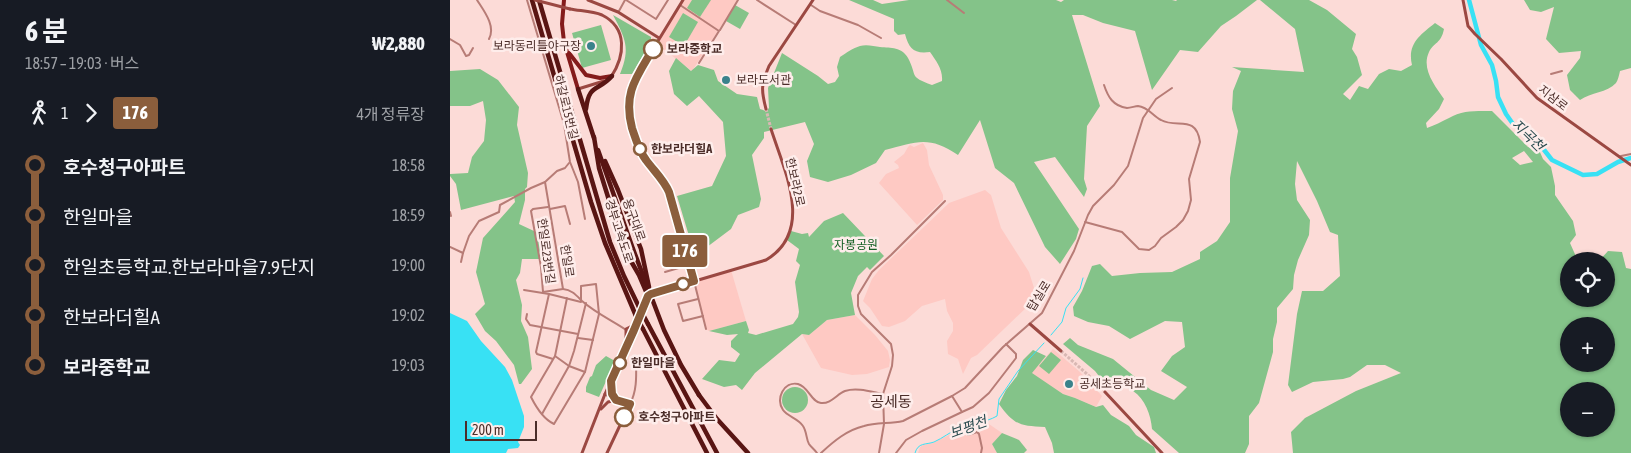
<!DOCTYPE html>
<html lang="ko">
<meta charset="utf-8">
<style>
body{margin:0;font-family:"Asap Condensed","Noto Sans KR",sans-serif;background:#20242c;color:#f1f3f6;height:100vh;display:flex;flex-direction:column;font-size:19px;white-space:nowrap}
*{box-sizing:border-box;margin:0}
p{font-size:16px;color:#9ea1a6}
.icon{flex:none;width:28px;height:28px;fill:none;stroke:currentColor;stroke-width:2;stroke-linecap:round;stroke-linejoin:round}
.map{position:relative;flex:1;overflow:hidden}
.side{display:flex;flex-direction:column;background:#171b24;width:450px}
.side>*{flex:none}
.badge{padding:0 10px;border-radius:4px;font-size:18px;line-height:32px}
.fabs{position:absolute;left:1110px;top:252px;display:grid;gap:10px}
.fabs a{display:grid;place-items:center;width:55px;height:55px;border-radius:50%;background:#171b24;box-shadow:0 1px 4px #0004;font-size:25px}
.scale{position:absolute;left:15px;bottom:12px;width:72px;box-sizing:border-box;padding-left:5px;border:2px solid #4b2d29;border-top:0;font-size:14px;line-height:18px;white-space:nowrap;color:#4b2d29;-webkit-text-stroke:4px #feedeb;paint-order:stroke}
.map>.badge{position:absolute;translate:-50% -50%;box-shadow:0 0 0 2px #fff}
.legs{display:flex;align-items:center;gap:8px;height:55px;padding:0 25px;font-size:16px}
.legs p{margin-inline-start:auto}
.summary{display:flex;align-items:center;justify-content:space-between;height:85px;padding:0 25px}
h1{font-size:28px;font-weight:700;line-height:38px}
ul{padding:0 25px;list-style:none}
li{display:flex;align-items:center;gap:18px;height:50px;font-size:19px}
li i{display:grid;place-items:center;width:8px;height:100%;margin:0 6px;background:currentColor}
li i::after{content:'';width:12px;height:12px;margin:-6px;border:4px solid;border-radius:50%;background:#171b24}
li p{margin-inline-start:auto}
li:first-child i{background:linear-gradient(#0000 50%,currentColor 0)}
li:last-child i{background:linear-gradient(currentColor 50%,#0000 0)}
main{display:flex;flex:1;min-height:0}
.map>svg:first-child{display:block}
.built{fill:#fec9c3}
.green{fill:#84c389;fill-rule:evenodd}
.water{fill:#38e1f4}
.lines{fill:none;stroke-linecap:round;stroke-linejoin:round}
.stream{stroke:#38e1f4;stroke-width:1}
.river{stroke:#38e1f4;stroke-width:4.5}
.secondary-tunnel{stroke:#d9b8b4;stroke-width:3;stroke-dasharray:3 1.5;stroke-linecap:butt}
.street{stroke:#b77c76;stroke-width:2}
.secondary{stroke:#9b4842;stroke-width:3}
.primary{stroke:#841b1b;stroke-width:4}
.highway{stroke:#591513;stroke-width:4.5}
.secondary-bridge{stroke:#9b4842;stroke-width:3}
.highway-bridge{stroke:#591513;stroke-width:4.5}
.line-1-casing{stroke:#fff;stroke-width:11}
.line-1{stroke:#8b5e3c;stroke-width:8}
.poi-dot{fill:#3a828b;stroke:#feedeb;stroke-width:2}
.stop-1-dot{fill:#fff;stroke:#8b5e3c;stroke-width:2.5}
.labels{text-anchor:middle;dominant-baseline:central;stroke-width:5;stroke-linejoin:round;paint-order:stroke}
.poi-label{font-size:12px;fill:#4b2d29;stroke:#feedeb;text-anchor:start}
.stop-label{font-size:12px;font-weight:bold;fill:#4b2d29;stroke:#feedeb;text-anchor:start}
.street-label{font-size:12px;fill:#4b2d29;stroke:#feedeb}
.park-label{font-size:12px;fill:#166125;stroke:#feedeb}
.water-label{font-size:14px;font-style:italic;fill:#2a4b4f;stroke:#feedeb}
.quarter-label{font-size:15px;fill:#4b2d29;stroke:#feedeb}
</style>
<main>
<section class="side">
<div class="summary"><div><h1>6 분</h1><p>18:57 – 19:03 · 버스</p></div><b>₩2,880</b></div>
<div class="legs"><svg class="icon" aria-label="walk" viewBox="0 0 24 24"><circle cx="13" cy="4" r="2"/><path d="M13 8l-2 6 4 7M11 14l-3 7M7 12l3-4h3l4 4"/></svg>1<svg class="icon" aria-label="forward" viewBox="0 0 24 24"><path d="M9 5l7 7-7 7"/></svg><b class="badge" style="background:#8b5e3c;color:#fff">176</b><p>4개 정류장</p></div>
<ul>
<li><i style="color:#8b5e3c"></i><b>호수청구아파트</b><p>18:58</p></li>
<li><i style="color:#8b5e3c"></i><span>한일마을</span><p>18:59</p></li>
<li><i style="color:#8b5e3c"></i><span>한일초등학교.한보라마을7.9단지</span><p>19:00</p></li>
<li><i style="color:#8b5e3c"></i><span>한보라더힐A</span><p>19:02</p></li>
<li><i style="color:#8b5e3c"></i><b>보라중학교</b><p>19:03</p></li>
</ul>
</section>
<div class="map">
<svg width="1181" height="453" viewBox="0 0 1181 453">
<rect width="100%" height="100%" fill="#fcdbd7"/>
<g class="built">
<path d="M233,0H288L242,71L212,48L209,38Z"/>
<path d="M473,143L477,150L479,165L493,195V200L467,225L429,183L436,174L449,168L448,165L444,162L454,154L458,147L460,145L464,147Z"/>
<path d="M535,190L541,195L551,228L579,272L585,291L582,301L578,306L527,355L521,358L513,374L508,359L498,354L497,341L503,331V323L497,311L495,299L472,306L455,321L439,327L432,326L420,308L413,301L422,279L429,270L499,203Z"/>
<path d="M281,270L296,321L259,331L256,329L244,281Z"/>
<path d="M405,315L425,335L438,351L440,360L439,367L417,374L402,375L371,368L352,334L359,335L377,320Z"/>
<path d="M603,349L630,372L652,396L646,407L625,398L613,394L581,373Z"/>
<path d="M536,422L552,433L542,444L547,453H468L470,447L473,445L483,443L505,432Z"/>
</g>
<g class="green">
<path d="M242,0H261L250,17L237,8Z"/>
<path d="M399,0H423L432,4L459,0H606L611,2L614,0H722L726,1L727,0H807L786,16L771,26L748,52L730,50L702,90L685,31L653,23L633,15H622L650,106L637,126L634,179L637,189L634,197L605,157L584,162L629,229L626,239L610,264L595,247L564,183L545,168L530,120L508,155C479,135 466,142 435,150L426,163L401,175L378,182L360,177L357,161L364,144L355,122L314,132V138L302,155L311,199L309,207L288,215L281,229L245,256L227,196L262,186L276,156L273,122L249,96L237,106L224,94L219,71L226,58L241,71L248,65L264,70L268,81L287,94L307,97L310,109L316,111L319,108L318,88L332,53L368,76L378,84L385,82L389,76L387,67L390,57C396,53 403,48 410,46C416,44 424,46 430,47C441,48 452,47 458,58C468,77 458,76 482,85L492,81C493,69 486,61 480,52C464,54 459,49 455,34L448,35L444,31V19Z"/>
<path d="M810,0H859L877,10L906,34L902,49L907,57L912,75L893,94L900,100L909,86L918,89L929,74L939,69L951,71L962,65C957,44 970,35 985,23L994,29C991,44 984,42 979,52C971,69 985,86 994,99L989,109L976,123L977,128C985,125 991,122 999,118C1012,110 1027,111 1042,111L1078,147L1089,150L1093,159L1101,167L1105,186V195L1123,221L1126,235L1120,243L1128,261H1119V299H1156V261H1149L1158,251L1172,252L1176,268L1181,269V453H843L841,432L855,418L906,391L951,373L935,365H917L900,377L893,379L863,382L842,392L838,385L847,314L852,291H873L890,276L888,235L880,232L867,201L847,161L845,184L847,200L860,220L859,235L848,260L844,275L843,289L827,308V322L823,339V352L809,403L799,416V444L795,453H729L702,429C701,415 695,399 683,391C676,385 665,385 656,385L645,371L613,344L620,338L628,345L663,359L701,390L724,400L737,387L711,371L722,356L735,347L732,322L715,321L680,339L659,326L638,322L624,316L623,307L632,291L642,266L650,264L662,276L690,273L722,272L750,259V252L767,241L780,222V178L788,131L782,109L783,91L791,71L782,67L854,72L845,29ZM1074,151L1083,162L1070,165L1062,158ZM1119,326H1156V364H1119ZM1119,391H1156V429H1119Z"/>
<path d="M1074,0H1181V68L1170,71C1169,75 1168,80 1166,83C1157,93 1141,92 1130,100L1120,90L1117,75L1130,58L1131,51L1109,53L1096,39L1104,7L1091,12L1080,10Z"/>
<path d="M285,5L299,13L290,29L276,21Z"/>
<path d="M233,13L248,22L234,46L219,37Z"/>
<path d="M163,15L201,37V42L182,74H170C181,48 175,38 163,15Z"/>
<path d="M151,25L161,60L132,68L122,33Z"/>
<path d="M30,69L48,80L69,107L67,125L78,173L77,187L75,189V200L69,224L101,239L99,259H72L70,273L66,280L72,305L71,321L78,337L82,369L71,384H69L64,365L46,341L35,331L25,314L35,304L26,272L33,238L65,202L64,196L11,210L6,184L0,176V174L18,173L22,157L34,141L36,120L33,101L20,106H0V71Z"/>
<path d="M393,213L434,256L420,270L417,267L408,276L401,293L405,315L377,320L359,335L352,334L305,373L292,390L286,385L274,387L252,379L269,360L285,362L290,354L281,347V341L288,334L277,335L259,331L296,321L299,330L298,333L306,335L343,324L348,317L349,312L345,282L350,265L346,261L349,249L337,240L341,231L352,234L358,233L359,237L374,221Z"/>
<path d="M583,350L596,356L582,373L613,394L625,398L646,407L653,405L661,415L679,426L686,435L704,447L706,453H604L602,443L595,427C570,426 564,425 549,404L556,390L567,376L573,360Z"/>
<path d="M601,352L611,360L599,374L589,366Z"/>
<path d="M156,356L165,361L149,397L136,392V387L140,377L142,376L146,365Z"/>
<circle cx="345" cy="400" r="13"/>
<path d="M552,433L569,440L577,450L574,453H547L542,444Z"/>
</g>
<path class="water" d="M0,313L17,321L31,341L55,367L62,380L74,416V427L68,442L70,445L68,448L58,449L56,453H0Z"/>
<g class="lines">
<g class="stream">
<path d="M601,335L612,322L616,308L630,289L633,278"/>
<path d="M465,453C468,442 476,445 484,442C493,438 500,432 509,428C521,423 535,423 547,416L549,399L568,371L594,343"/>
</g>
<path class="river" d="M1019,0L1031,45L1042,65L1046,81L1048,97L1056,114L1063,124L1091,146L1102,160L1133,175L1147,174L1168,162L1181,158"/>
<g class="secondary-tunnel">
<path d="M316,109L321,129"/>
<path d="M611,351L637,374L655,392"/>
</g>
<g class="street">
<path d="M27,0C34,11 46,26 39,39"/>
<path d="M77,0L114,124L120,162L128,182L135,219"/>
<path d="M176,0L206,19L218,0"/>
<path d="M307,0L346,25"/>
<path d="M497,0L514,13"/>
<path d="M230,5L269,31L249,63"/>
<path d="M361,5L370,11L408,25L431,38"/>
<path d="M169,11L175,0"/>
<path d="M270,30L288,0"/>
<path d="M0,39L10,45L16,56L19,55L23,48"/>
<path d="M1101,74L1112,71"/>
<path d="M1171,156L1181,154"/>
<path d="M95,182L113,289C122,290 126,295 132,301C148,315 166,322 182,334"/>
<path d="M98,207L83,209L81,211L91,267L93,292L113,289"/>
<path d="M100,209L115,206L120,224"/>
<path d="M0,212L1,216L0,215"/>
<path d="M635,222L672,232L689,249L699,250L705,246L711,238L726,227L733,220L738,211L741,200L739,179L750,142C746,114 727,129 711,120C703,116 698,107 688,106C685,106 681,108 677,108C663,106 658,97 654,85"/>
<path d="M0,247L13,253L19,236L29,221L49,212L50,205L81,188L95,182L107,171L115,168L119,163"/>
<path d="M11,262L13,253"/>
<path d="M224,269L219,252L234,248"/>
<path d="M215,272L239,265"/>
<path d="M244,281L256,329"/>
<path d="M74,290L99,294"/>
<path d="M248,299L228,304L233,321L253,316"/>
<path d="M77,314L76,319L80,325L128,334"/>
<path d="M128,338L143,340"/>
<path d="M105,356L119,366L135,372"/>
<path d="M103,359L87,354L86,352L99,294L131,302V286L146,284L149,314L135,372L104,424C93,419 86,407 81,397L101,363L105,356L117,298"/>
<path d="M502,396L512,412L523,407L539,393L566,358V354L556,344"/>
<path d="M180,404C188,389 186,372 186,356"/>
<path d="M92,414L119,366L124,351L136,303"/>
<path d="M518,435L527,432L529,434L532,448L531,453"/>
<path d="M367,453C365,450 361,447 359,444C356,439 357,432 353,426C348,418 338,417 333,410C325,399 334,381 348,384C359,387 361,402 371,403C381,404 387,394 395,391C407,387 422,392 433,394"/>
<path d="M371,453C384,441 397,430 414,426C426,422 440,424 453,421L502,396L515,388L553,347L592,313L624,251L638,215L643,206L664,185L678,166L693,118L706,99L722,88"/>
<path d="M429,453L434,424L433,394L442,366L443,355L441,344L411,314L408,306V295L422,272L441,255L495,201"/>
<path d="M446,453L456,440L472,431L512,412"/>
</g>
<g class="secondary">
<path d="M138,0L168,12L209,38"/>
<path d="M233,0L186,77L179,98V115L188,147L196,160L213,181L219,192L244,281"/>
<path d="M1013,0L1018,26L1025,34L1051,59L1087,98L1181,165"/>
<path d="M120,9C130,11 142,11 152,15C178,28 175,56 161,77"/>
<path d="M128,89L154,81"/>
<path d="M316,109C311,90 311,85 319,66L363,0"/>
<path d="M580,324L611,351"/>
<path d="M176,346V329L186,324"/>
<path d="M655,392L712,453"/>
<path d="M155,394L180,404L157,453"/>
<path d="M151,409L158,402L166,400L162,394L161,383"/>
<path d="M132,453L155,394L184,330L198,296L201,294L316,260C365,231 334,170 321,129"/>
</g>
<g class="primary">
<path d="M114,0L112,24L114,42L128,89"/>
<path d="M119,53L136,75L150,78L162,76"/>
</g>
<g class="highway">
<path d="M82,0L141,202L155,243L186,316"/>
<path d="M89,0L160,242L174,276L189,307"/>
<path d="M128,89L144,138"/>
<path d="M136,109C139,83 148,92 162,76"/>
<path d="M144,137L149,168L172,242L178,256L189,275L198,296"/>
<path d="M148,150L183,249"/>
<path d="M155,161L168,190L191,249L199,287"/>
<path d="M198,324L267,453"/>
<path d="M193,329L257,453"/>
<path d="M249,395L267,419L298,453"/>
</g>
<path class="secondary-bridge" d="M85,0L120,9"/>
<g class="highway-bridge">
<path d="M183,249L214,330L231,365L249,395"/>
<path d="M189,307L198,324"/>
<path d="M186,316L193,329"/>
</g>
</g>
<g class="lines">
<defs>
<path id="line-1" d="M174,417L180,404L166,400L162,394L161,381L184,330L198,296L201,294L244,281L219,192C214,180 204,171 196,160C189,151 186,140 182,128C173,93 186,78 203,49"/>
</defs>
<use href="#line-1" class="line-1-casing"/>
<use href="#line-1" class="line-1"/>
</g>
<g class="poi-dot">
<circle cx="141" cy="46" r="5"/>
<circle cx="276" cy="80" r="5"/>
<circle cx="619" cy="384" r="5"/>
</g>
<g class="stop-1-dot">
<circle cx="203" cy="49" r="9"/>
<circle cx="190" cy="149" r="6"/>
<circle cx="233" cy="284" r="6"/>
<circle cx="170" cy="363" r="6"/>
<circle cx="174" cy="417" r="9"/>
</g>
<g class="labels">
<g class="poi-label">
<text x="131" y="46" text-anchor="end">보라동리틀야구장</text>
<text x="286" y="80">보라도서관</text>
<text x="629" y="384">공세초등학교</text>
</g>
<g class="stop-label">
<text x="217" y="49">보라중학교</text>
<text x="201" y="149">한보라더힐A</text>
<text x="181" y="363">한일마을</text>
<text x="188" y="417">호수청구아파트</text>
</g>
<g class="street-label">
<text transform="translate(1103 98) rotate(38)">지삼로</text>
<text transform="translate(116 107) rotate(76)">하갈로15번길</text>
<text transform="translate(345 182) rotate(77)">한보라2로</text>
<text transform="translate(184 220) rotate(70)">용구대로</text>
<text transform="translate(169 231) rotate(72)">경부고속도로</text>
<text transform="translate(96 251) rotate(82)">한일로23번길</text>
<text transform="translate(117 261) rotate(81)">한일로</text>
<text transform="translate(589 296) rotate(-58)">탑실로</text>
</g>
<g class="park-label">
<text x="406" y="245">자봉공원</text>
</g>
<g class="water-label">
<text transform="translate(1078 135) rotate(44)">지곡천</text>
<text transform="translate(518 427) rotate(-20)">보평천</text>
</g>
<g class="quarter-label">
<text x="441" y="401">공세동</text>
</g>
</g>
</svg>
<div class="fabs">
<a><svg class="icon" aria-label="locate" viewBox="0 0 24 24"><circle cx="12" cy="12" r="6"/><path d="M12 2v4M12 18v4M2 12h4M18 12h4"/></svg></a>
<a>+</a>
<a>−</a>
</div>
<div class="scale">200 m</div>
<b class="badge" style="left:235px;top:251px;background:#8b5e3c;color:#fff">176</b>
</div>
</main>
